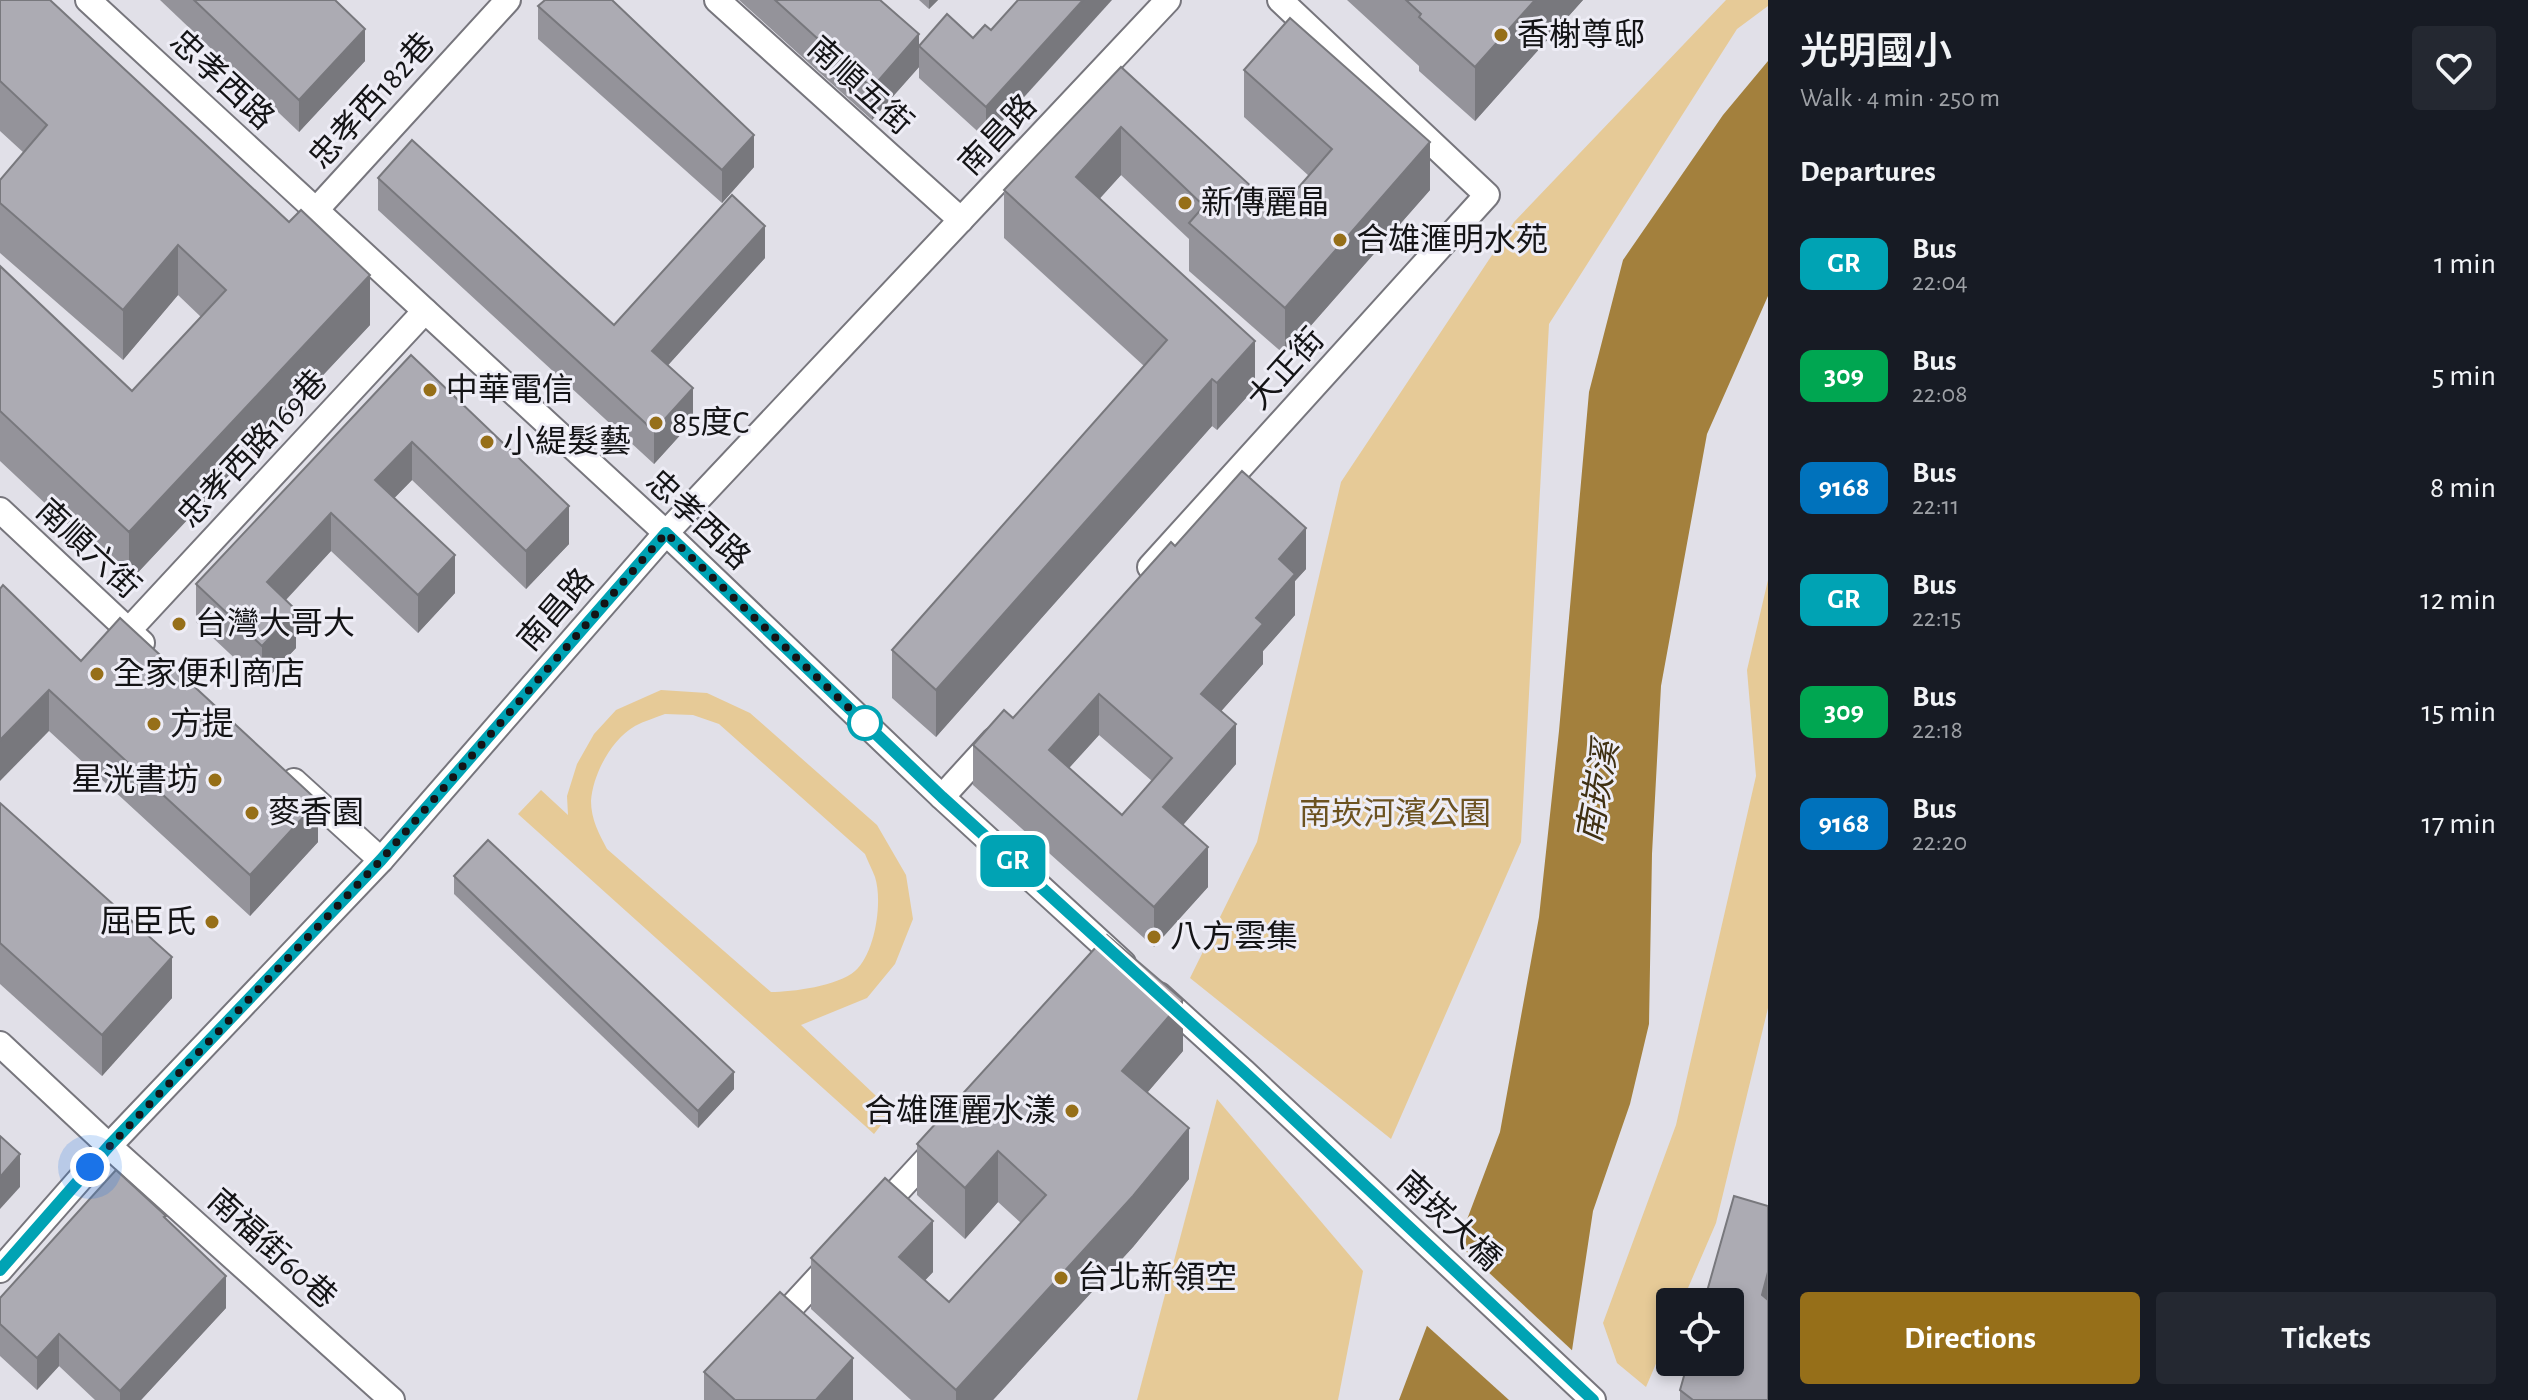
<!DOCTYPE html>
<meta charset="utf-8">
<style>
body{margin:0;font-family:"Alegreya Sans","Noto Sans TC",sans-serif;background:#242831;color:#f1f3f6;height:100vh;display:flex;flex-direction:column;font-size:30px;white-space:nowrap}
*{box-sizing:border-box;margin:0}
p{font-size:26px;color:#9ea1a6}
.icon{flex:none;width:44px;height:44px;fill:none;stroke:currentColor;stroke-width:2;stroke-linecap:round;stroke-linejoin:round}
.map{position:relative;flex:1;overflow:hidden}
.side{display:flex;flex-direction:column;background:#171b24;width:760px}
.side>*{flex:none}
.badge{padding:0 16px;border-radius:12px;font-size:28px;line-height:52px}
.controls{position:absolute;left:1656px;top:1288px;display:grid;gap:16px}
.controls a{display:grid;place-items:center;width:88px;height:88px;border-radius:8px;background:#171b24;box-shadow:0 4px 12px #0003;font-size:40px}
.you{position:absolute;width:40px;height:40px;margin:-20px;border:6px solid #fff;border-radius:50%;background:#1a73e8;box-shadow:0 0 0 12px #1a73e833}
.map>.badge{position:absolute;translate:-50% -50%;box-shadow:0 0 0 4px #fff}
h2{padding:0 32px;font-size:30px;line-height:72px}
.round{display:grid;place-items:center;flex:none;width:84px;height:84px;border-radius:8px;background:#242831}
.head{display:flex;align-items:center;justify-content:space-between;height:136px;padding:0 32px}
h1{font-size:38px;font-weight:600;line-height:60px}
.action{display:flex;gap:16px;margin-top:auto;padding:16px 32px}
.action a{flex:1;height:92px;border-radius:8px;background:#966f19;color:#fff;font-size:32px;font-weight:600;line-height:92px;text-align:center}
.action a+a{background:#242831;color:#f1f3f6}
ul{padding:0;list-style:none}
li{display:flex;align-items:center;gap:24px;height:112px;padding:0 32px}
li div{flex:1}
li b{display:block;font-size:30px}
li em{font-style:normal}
li .badge{min-width:88px;font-weight:700;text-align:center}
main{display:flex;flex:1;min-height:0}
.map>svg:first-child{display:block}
.green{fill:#e6ca97;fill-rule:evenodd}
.water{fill:#a3803d}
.pier{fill:#e1e0e8}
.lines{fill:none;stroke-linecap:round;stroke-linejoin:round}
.minor-casing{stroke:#77767d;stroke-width:28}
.minor{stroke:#fff;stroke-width:24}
.wall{fill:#94939a;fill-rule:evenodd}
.shaded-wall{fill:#78787d}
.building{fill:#acabb3;stroke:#78787d;stroke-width:2;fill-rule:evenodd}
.line-casing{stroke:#fff;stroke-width:18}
.line{stroke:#00a3b4;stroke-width:12}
.walk{stroke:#141416;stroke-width:8;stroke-dasharray:0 14.4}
.poi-dot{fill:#966f19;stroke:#eeedf6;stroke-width:3}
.stop-dot{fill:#fff;stroke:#00a3b4;stroke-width:4}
.labels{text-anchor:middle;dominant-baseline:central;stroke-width:6;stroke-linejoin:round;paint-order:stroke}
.poi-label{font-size:32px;fill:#141416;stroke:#eeedf6;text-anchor:start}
.street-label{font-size:32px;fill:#141416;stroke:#eeedf6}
.park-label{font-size:32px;fill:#6c5220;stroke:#eeedf6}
.water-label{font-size:34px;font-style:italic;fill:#3f3012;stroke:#eeedf6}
</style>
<main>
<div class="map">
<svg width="1768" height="1400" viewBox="0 0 1768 1400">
<rect width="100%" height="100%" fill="#e1e0e8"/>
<g class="green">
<path d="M1726,0H1768V6L1737,29L1549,324L1521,842L1391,1139L1190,978L1257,842L1341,482L1514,222Z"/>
<path d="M1768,580V1008L1716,1223L1682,1302H1670V1331L1646,1387L1617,1363L1603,1323L1676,1125L1756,776L1747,670Z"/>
<path d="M661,690L707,693L750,713L877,825L906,875L913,919L895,964L867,998L801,1025L892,1111L874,1134L518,814L541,790L568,815L567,796L577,764L594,734L616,710ZM665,714L693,715L719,724L865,854C868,862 872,869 875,877C883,902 875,954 855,971C838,986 792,992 771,992L607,849C599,834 591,819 591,801C593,774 611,740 635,726C644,721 655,718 665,714Z"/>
<path d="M1217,1099L1363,1271L1338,1400H1137Z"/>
</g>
<path class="water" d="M1768,61V296L1707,434L1661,686L1652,854L1649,1024L1630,1104L1593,1211L1568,1377L1562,1400H1399L1500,1132L1539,917L1559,731L1589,392L1623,260L1723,115Z"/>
<path class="pier" d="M1455,1241L1576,1354L1566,1400H1509L1425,1324Z"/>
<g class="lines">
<defs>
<g id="minor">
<path d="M88,0L666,533L942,797L1123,963"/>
<path d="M717,0L961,220"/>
<path d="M316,210L508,0"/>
<path d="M0,510L142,643"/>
<path d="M1150,567L1487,195L1280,0"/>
<path d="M128,631L425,311"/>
<path d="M294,781L381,860"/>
<path d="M942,797L994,740"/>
<path d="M1159,995L1244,1072L1593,1400"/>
<path d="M0,1044L109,1146L392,1400"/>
<path d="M878,1212L937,1148"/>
<path d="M0,1270L109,1146L381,860L666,533L1168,0"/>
<path d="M773,1327L832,1263"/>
</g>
</defs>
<use href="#minor" class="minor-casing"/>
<use href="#minor" class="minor"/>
</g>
<g class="wall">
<path d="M0,0L370,325L129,582L0,461V266L132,391L201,317L178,295L123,360L0,253V180L24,153L0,131Z"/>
<path d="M160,0H335L365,61L299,132Z"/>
<path d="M739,0H880L919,45L973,38L991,30L986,139L919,78V67L872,120Z"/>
<path d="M919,0H938L929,9Z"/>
<path d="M1347,0H1583L1475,121L1419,71V66Z"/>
<path d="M538,6L754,167L722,203L538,39Z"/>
<path d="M1121,67L1278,211L1309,176L1244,117V70L1430,190L1285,355L1189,271V239L1121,175L1099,199L1255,388L1217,430L1212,426L936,737L892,698V650L1144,366L1004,238V190Z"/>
<path d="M378,178L614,325L765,258L668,365L693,421L654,464L378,210Z"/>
<path d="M411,355L569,544L526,589L412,480L394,498L455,593L418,633L331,551L286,600L296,648L262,684L196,622V584Z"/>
<path d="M1175,546L1306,569L1295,581V615L1263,651V664L1221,711L1236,764L1183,825L1208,887L1154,947L973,785V745L1013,718ZM1099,735L1152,781L1122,815L1069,768Z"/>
<path d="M0,589L81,661L318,842L250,916L49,731Z"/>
<path d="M0,803L172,998L102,1076L0,984Z"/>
<path d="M454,876L734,1089L698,1128L454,894Z"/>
<path d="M1183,1051L1147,1093L1189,1179L1133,1247L993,1400H911L811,1309V1258L933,1272L925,1280L949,1302L1021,1223L998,1202L965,1239L917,1195V1144Z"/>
<path d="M166,1219L226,1308L141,1400H95L59,1366L37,1390L0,1356V1298Z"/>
<path d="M704,1372L853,1400H704Z"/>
<path d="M1680,1390L1768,1400H1680Z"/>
</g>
<g class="shaded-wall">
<path d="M929,0H938L929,9Z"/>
<path d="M1083,0H1112L986,139V107Z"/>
<path d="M1535,0H1583L1475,121V67Z"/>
<path d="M365,29V61L299,132V100Z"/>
<path d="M919,34V67L872,120V88Z"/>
<path d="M1121,127V175L1076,225V177Z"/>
<path d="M754,135V167L722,203V170Z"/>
<path d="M1430,142V190L1285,355V308Z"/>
<path d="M765,226V258L652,383V351Z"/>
<path d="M178,245V295L123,360V310Z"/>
<path d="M370,275V325L129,582V532Z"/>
<path d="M1255,341V388L1217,430V383Z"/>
<path d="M1212,379V426L936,737V690Z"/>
<path d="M693,388V421L654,464V431Z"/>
<path d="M412,442V480L375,518V480Z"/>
<path d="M569,506V544L526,589V551Z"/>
<path d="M331,513V551L267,620V582Z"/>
<path d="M1306,528V569L1295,581V615L1263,651V664L1201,734V694L1256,618L1279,559Z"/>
<path d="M455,555V593L418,633V595Z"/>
<path d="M296,610V648L262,684V646Z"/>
<path d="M49,690V731L0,781V740Z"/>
<path d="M1099,694V735L1049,790V750Z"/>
<path d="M1236,724V764L1163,848V807Z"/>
<path d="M318,801V842L250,916V875Z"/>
<path d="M1208,847V887L1154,947V907Z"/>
<path d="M172,957V998L102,1076V1035Z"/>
<path d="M1183,1000V1051L1122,1122V1071Z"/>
<path d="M734,1072V1089L698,1128V1111Z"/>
<path d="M1189,1128V1179L1133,1247L993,1400H956V1390Z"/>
<path d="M998,1151V1202L965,1239V1188Z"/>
<path d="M20,1154V1187L0,1209V1177Z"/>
<path d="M933,1221V1272L899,1308V1257Z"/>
<path d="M1768,1272V1303L1762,1295Z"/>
<path d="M226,1276V1308L141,1400H120V1391Z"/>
<path d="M59,1334V1366L37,1390V1358Z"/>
<path d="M853,1358V1400H816Z"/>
</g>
<g class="building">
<path d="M0,0H50L289,222L301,210L370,275L129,532L0,411V266L132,391L226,290L178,245L123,310L0,203V180L47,125L0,81Z"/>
<path d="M194,0H335L365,29L299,100Z"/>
<path d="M545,0H612L754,135L722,170L538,6Z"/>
<path d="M775,0H880L919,34L872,88Z"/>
<path d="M1018,0H1083L986,107L919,46L947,14L973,38L985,25L991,30Z"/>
<path d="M1406,0H1535L1475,67L1419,17L1421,14Z"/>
<path d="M1290,18L1430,142L1285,308L1189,223L1204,206L1121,127L1076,177L1255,341L1217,383L1212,379L936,690L892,650L1167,340L1004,190L1121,67L1278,211L1332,149L1244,70Z"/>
<path d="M412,140L614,325L732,195L765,226L652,351L693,388L654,431L378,178Z"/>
<path d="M411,355L569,506L526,551L412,442L375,480L455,555L418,595L331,513L267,582L296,610L262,646L196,584Z"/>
<path d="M1242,471L1306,528L1279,559L1295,574L1256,618L1263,624L1201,694L1236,724L1163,807L1208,847L1154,907L973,745L1004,710L1013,718L1171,542L1175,546ZM1099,694L1172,758L1122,815L1049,750Z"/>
<path d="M3,585L81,661L120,618L318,801L250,875L49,690L0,740V589Z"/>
<path d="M0,803L172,957L102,1035L0,943Z"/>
<path d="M488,840L734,1072L698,1111L454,876Z"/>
<path d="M1107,935L1183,1000L1122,1071L1189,1128L1133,1196L956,1390L811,1258L885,1178L933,1221L899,1257L949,1302L1046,1195L998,1151L965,1188L917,1144Z"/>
<path d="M0,1136L20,1154L0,1177Z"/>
<path d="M116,1170L166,1216L164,1217L226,1276L120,1391L59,1334L37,1358L0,1324V1298Z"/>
<path d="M1734,1196L1768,1206V1272L1762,1295L1768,1300V1400H1693L1680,1390L1688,1362H1730V1302H1704Z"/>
<path d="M780,1292L853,1358L816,1400H735L704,1372Z"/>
</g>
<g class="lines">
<defs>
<path id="line" d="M0,1270L109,1146L381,860L666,533L942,797L1244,1072L1593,1400"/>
</defs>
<use href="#line" class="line-casing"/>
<use href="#line" class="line"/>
<path class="walk" d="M90,1167L381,860L666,533L873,731L865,723"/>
</g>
<g class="poi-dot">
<circle cx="1501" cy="35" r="8"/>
<circle cx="1185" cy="203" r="8"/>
<circle cx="1340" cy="240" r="8"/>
<circle cx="430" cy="390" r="8"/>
<circle cx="656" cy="423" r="8"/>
<circle cx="487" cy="442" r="8"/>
<circle cx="179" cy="624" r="8"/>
<circle cx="97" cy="674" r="8"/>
<circle cx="154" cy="724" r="8"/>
<circle cx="215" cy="780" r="8"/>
<circle cx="252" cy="813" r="8"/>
<circle cx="212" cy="922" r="8"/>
<circle cx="1154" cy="937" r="8"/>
<circle cx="1072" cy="1111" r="8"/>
<circle cx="1061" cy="1278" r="8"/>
</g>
<circle class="stop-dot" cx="865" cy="723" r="16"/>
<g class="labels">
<g class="poi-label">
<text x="1517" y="35">香榭尊邸</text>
<text x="1201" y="203">新傳麗晶</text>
<text x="1356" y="240">合雄滙明水苑</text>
<text x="446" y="390">中華電信</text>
<text x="672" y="423">85度C</text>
<text x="503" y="442">小緹髮藝</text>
<text x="195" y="624">台灣大哥大</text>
<text x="113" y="674">全家便利商店</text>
<text x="170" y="724">方提</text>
<text x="199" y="780" text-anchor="end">星洸書坊</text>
<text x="268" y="813">麥香園</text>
<text x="196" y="922" text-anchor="end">屈臣氏</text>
<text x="1170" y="937">八方雲集</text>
<text x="1056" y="1111" text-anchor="end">合雄匯麗水漾</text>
<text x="1077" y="1278">台北新領空</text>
</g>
<g class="street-label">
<text transform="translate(222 80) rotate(43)">忠孝西路</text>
<text transform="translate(860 86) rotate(42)">南順五街</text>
<text transform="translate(372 101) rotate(-48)">忠孝西182巷</text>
<text transform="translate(998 135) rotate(-47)">南昌路</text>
<text transform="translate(1286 369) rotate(-48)">大正街</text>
<text transform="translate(253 449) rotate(-47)">忠孝西路169巷</text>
<text transform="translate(698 520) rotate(43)">忠孝西路</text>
<text transform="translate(88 549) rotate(43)">南順六街</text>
<text transform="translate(556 610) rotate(-49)">南昌路</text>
<text transform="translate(1449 1221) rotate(43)">南崁大橋</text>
<text transform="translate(272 1249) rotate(42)">南福街60巷</text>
</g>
<g class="park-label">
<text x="1395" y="814">南崁河濱公園</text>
</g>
<g class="water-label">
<text transform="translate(1599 792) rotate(-80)">南崁溪</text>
</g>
</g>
</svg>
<div class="controls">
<a><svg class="icon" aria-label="locate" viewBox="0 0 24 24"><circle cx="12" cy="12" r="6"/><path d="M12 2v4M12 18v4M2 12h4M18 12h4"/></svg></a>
</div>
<div class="you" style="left:90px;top:1167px"></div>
<b class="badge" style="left:1013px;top:861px;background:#00a3b4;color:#fff">GR</b>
</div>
<section class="side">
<div class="head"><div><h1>光明國小</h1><p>Walk · 4 min · 250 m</p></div><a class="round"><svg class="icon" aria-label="heart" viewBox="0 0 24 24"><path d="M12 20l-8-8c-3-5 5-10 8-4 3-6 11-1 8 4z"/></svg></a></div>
<h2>Departures</h2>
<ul>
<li><span class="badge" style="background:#00a3b4;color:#fff">GR</span><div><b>Bus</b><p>22:04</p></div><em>1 min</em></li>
<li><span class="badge" style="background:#00a651;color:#fff">309</span><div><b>Bus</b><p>22:08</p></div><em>5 min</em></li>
<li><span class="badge" style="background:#0072bc;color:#fff">9168</span><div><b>Bus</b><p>22:11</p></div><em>8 min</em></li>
<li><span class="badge" style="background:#00a3b4;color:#fff">GR</span><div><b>Bus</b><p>22:15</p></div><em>12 min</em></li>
<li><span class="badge" style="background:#00a651;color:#fff">309</span><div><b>Bus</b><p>22:18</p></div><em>15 min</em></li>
<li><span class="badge" style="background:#0072bc;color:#fff">9168</span><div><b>Bus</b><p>22:20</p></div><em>17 min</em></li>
</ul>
<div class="action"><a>Directions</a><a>Tickets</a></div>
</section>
</main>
